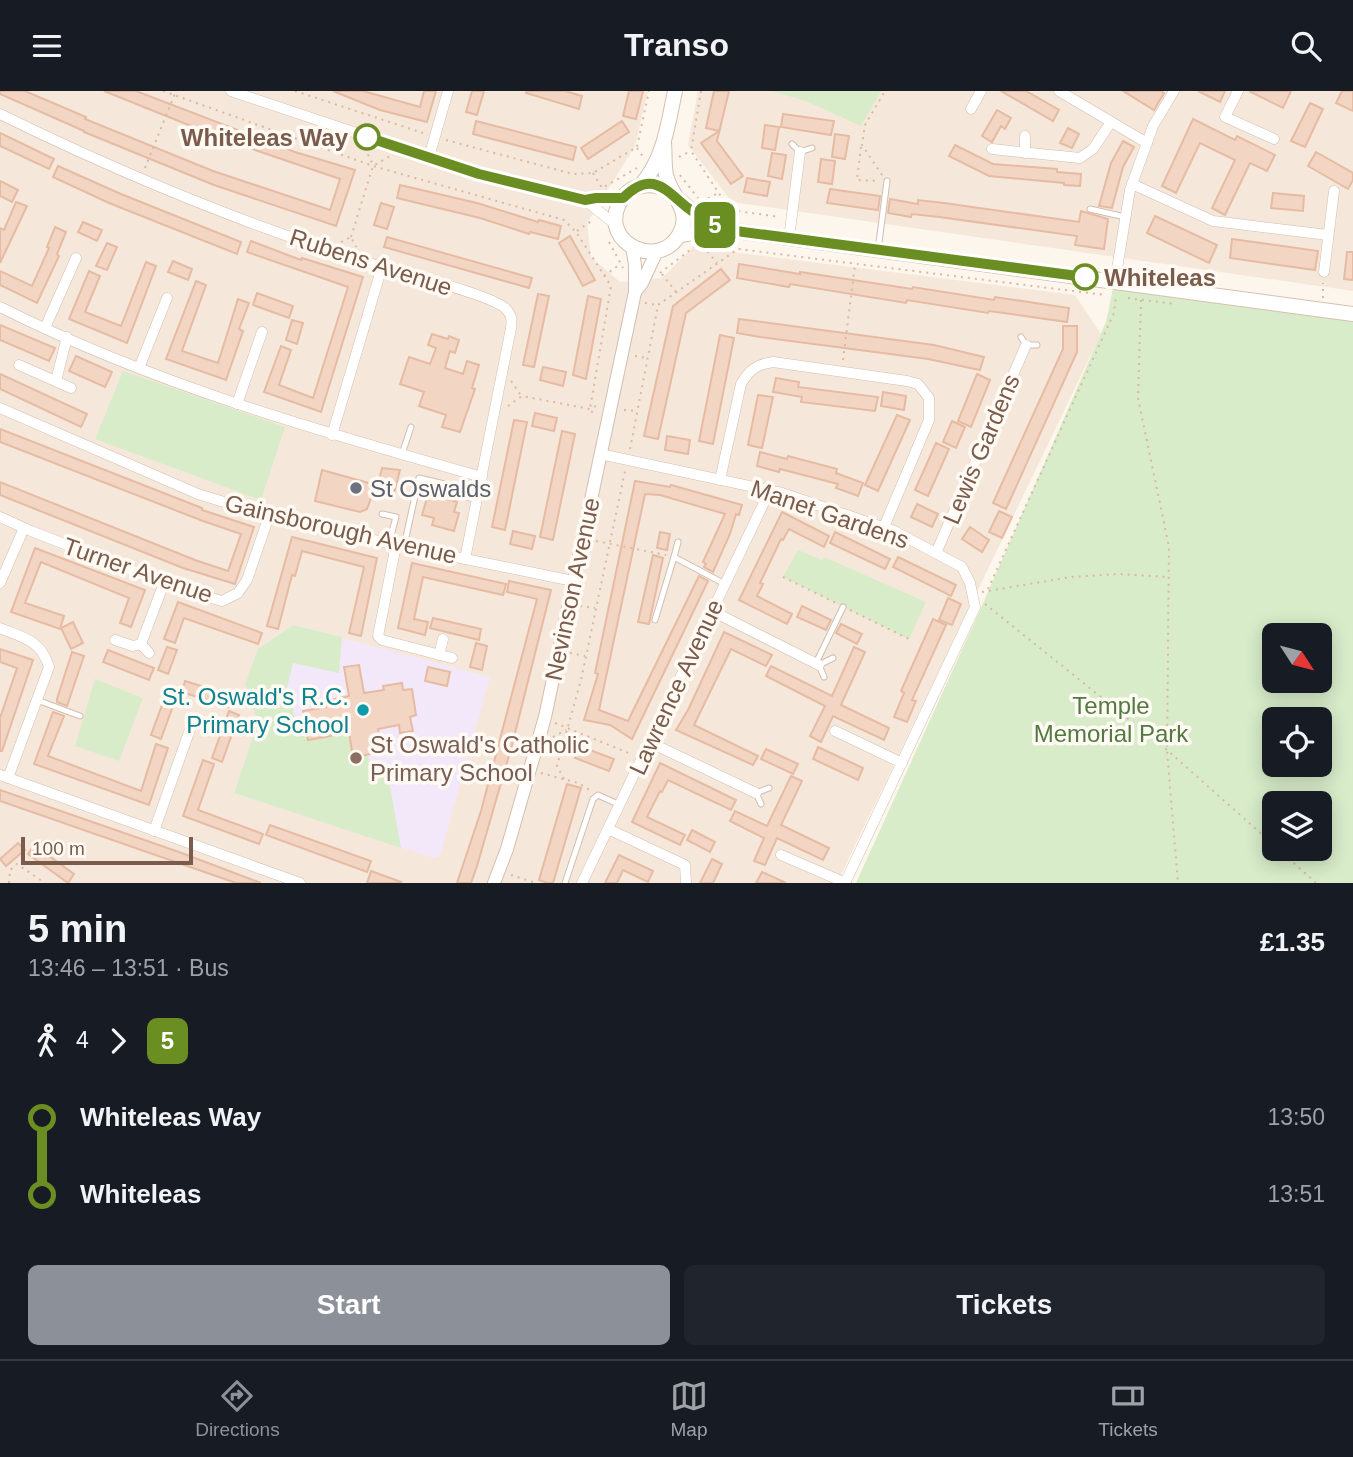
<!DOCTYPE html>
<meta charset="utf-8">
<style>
body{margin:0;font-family:Arial,sans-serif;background:#20242c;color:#f1f3f6;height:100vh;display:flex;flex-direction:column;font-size:26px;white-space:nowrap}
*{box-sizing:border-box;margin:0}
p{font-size:23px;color:#9ea1a6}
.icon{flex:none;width:38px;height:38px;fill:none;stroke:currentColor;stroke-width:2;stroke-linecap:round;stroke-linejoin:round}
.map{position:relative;height:792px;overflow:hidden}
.side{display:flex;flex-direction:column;background:#171b24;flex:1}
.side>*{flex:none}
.badge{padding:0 14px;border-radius:10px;font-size:24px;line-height:46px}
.needle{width:46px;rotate:126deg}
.controls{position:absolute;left:1262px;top:532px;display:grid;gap:14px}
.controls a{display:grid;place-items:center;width:70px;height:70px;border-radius:10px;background:#171b24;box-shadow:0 4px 18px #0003;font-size:35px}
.scale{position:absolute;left:21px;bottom:18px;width:172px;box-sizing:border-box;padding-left:7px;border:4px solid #7a5c4d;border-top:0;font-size:19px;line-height:24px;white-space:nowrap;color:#7a5c4d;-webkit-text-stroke:5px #fffaf3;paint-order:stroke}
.map>.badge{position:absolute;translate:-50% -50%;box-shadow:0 0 0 4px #fff}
.legs{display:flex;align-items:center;gap:10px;height:77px;padding:0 28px;font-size:23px}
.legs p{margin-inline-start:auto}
.headline{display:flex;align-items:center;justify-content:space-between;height:119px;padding:0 28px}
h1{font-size:38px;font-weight:600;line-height:52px}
.cta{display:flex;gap:14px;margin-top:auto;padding:14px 28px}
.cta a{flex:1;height:80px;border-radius:10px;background:#8c9099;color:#fff;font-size:28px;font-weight:600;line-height:80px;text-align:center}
.cta a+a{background:#20242c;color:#f1f3f6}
ul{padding:0 28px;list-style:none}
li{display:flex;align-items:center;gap:24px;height:77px;font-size:26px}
li i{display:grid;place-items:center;width:10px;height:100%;margin:0 9px;background:currentColor}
li i::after{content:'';width:18px;height:18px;margin:-9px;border:5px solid;border-radius:50%;background:#171b24}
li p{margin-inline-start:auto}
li:first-child i{background:linear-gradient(#0000 50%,currentColor 0)}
li:last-child i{background:linear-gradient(currentColor 50%,#0000 0)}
header{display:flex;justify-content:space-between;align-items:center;height:91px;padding:0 28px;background:#171b24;font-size:32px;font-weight:600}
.tab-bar{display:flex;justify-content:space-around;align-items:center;height:98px;border-top:2px solid #363941;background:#171b24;font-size:19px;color:#9ea1a6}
.tab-bar a{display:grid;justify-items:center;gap:4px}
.tab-bar .selected{color:#8c9099}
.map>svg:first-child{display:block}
.residential{fill:#f5e8da}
.education{fill:#f3e8fa}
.green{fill:#d8ecc9;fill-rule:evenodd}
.building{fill:#f3d5c3;stroke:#e6bba3;stroke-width:2}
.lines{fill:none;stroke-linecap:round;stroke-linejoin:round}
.service-casing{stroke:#d1beb0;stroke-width:7}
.minor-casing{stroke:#d1beb0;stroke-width:11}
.tertiary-casing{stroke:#d1beb0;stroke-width:14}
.secondary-casing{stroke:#d6c0b0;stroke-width:16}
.path{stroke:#d9b8a5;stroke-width:2;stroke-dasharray:2 5;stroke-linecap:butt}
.service{stroke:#fff;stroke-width:5}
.minor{stroke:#fff;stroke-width:10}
.tertiary{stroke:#fff;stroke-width:12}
.secondary{stroke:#fff;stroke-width:14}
.line-1-casing{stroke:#fff;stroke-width:16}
.line-1{stroke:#6b8e23;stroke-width:10}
.stop-1-dot{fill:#fff;stroke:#6b8e23;stroke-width:3.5}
.worship-dot{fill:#6b7280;stroke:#fffaf3;stroke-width:2.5}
.culture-dot{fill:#0f9aa8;stroke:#fffaf3;stroke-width:2.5}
.education-dot{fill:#8d6e63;stroke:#fffaf3;stroke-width:2.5}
.labels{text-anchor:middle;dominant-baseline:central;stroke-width:7;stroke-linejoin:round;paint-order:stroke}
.stop-label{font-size:24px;font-weight:bold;fill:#7a5c4d;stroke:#fffaf3;text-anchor:end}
.street-label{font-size:24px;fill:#7a5c4d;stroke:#fffaf3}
.worship-label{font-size:24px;fill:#5b616d;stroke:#fffaf3;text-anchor:start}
.culture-label{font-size:24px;fill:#0d838f;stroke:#fffaf3;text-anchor:end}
.park-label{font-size:24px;fill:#537a41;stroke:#fffaf3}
.education-label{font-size:24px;fill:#785e54;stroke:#fffaf3;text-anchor:start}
</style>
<header><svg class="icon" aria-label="menu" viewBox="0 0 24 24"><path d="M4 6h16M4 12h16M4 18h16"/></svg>Transo<svg class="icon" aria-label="search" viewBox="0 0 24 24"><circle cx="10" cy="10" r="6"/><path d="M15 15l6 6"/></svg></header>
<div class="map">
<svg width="1353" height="792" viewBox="0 0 1353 792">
<rect width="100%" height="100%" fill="#fdf6ec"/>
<g class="residential">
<path d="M0,0H648L635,55L587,132L591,166L620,191L662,187L693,156L1075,204L1101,243L837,792H0Z"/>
<path d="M698,0H1353V200L732,111L688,54Z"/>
</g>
<path class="education" d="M293,534L490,586L440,765L434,767L234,702L258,631L245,593L258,558Z"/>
<g class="green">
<path d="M771,0H881L861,35L806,10Z"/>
<path d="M1113,197L1353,229V792H856L981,517L1106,231ZM1274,544H1320V590H1274ZM1274,628H1320V674H1274ZM1274,712H1320V758H1274Z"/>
<path d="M123,280L285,336L261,409L95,348Z"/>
<path d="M798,459L822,469L824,466L926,511L909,548L783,486Z"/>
<path d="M293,534L342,546L339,582L293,572L286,601L290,602L295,629L304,627L330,638L348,635L353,666L368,664L370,675L386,673L401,757L234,702L258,631L245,593L258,558Z"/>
<path d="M95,588L143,607L119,670L75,655Z"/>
</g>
<g class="building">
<path d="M0,0H25L86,26L85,28L213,80L330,119L340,88L226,49L104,0H136L295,61L355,79L336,135L214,94L84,41V40L0,3Z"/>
<path d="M333,0H363L420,16L424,0H436L427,31L380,19Z"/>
<path d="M472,0H484L477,24L466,21Z"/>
<path d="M527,0H565L582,5L579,18L526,2Z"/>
<path d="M629,0H643L636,28L623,25Z"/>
<path d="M714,0H729L717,50L743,85L731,93L701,52L719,40L706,37Z"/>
<path d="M1001,0H1026L1059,19L1053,30Z"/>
<path d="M1123,0H1161L1164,2L1154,19Z"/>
<path d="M1198,0H1225L1220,11Z"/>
<path d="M1249,0H1291L1283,17Z"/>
<path d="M1342,0H1353V20L1336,12Z"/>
<path d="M1310,12L1323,18L1305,56L1291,50Z"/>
<path d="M997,19L1011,27L1005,38L1001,35L992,51L982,45Z"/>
<path d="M783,23L834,30L831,44L781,36Z"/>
<path d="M1193,28L1235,49L1237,45L1275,64L1267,80L1250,72L1225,124L1212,117L1235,69L1200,52L1176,102L1162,95Z"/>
<path d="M476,30L576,56L573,69L473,43Z"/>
<path d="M622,30L629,41L588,68L581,57Z"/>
<path d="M765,34L779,36L775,59L762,57Z"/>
<path d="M1068,37L1079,43L1072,57L1060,52Z"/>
<path d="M0,42L54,68L49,78L0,55Z"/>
<path d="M835,43L849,45L845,68L832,66Z"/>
<path d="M1123,50L1134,56L1123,76L1112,117L1099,115L1111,72Z"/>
<path d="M955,54L993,73L1057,78V81L1081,83L1080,95L1064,94V92L989,85L949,65Z"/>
<path d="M1316,61L1353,82V89L1348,98L1308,75Z"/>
<path d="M772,62L786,64L782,88L768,85Z"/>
<path d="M821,68L835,70L832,93L818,91Z"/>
<path d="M58,75L121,103L241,151L237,163L109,112L53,86Z"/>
<path d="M747,87L770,91L767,105L744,101Z"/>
<path d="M0,90L18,99L12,111L0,105Z"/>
<path d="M400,94L477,112L538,131L539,129L561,135L558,148L530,141L529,143L480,127L397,107Z"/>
<path d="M830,98L880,105L878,119L827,112Z"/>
<path d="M1273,102L1304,105L1303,120L1271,117Z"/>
<path d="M890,108L918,113V109L944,112L1079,131L1081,120L1108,128L1104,158L1075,154L1077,145L939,126L912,123L911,126L888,122Z"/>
<path d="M16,111L27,115L0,172V137L4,139Z"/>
<path d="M381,112L394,116L387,138L374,134Z"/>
<path d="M1155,125L1217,154L1209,172L1147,142Z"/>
<path d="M83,131L102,139L97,150L78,141Z"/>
<path d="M55,136L66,141L57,163L59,165L37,212L0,194V180L32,195L49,157L47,156Z"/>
<path d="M570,145L595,189L583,195L559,152Z"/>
<path d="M387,146L532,187L529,197L384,156Z"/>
<path d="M1232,148L1318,160L1315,179L1230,167Z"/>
<path d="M251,150L301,169L302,167L363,186L321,321L264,301L281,255L291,259L279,294L313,307L348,196L247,161Z"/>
<path d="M107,152L117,156L107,179L96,175Z"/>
<path d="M1347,161H1353V189L1344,188Z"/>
<path d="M173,170L192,178L188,189L168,181Z"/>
<path d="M146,171L156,175L127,252L69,228L89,180L100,185L85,221L121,235Z"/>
<path d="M739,173L800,183V181L912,198L913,196L994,209L995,206L1069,217L1067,231L989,220L988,222L907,209L906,212L790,193L789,196L737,187Z"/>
<path d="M721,178L730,189L686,222L658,348L644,345L673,215Z"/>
<path d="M196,190L206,194L182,260L218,272L238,208L249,212L239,238L243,240L226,289L166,268Z"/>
<path d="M257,202L293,215L289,227L253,214Z"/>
<path d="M538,203L549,205L534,276L523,274Z"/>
<path d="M588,205L601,208L586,288L573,284Z"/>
<path d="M739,228L934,254L984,266L980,279L928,268L760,246L737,242Z"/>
<path d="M292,229L303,232L297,253L286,249Z"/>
<path d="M0,234L55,257L49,270L0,249Z"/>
<path d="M1063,235H1077V261L1006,418L993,412L1063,258Z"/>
<path d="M432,243L448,248L449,245L459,249L455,262L450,260L445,277L463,283L467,270L479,274L472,297L475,298L460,341L442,336L446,324L419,315L424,301L400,293L409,266L430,273L436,257L428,254Z"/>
<path d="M720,244L734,247L713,353L699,350Z"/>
<path d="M76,265L112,281L105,296L69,280Z"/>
<path d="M543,276L566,281L563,295L540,289Z"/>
<path d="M0,283L87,323L81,336L0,298Z"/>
<path d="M977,283L990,289L971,336L958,330Z"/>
<path d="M776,287L799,291L798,296L878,306L875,320L801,311L802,306L773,301Z"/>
<path d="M883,301L906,305L904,319L881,315Z"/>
<path d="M758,304L773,306L762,357L748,354Z"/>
<path d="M535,322L557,327L554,340L532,335Z"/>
<path d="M897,324L910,329L878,400L865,394Z"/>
<path d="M514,329L527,331L505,439L492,436Z"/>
<path d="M952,330L965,336L956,357L943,351Z"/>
<path d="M0,338L202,417V419L254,436L235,493L183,477L0,404V391L195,469L228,480L241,443L203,430L0,351Z"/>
<path d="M562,340L575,343L553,449L540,446Z"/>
<path d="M667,345L690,349L688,363L665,359Z"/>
<path d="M936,352L949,358L928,405L915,399Z"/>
<path d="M760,361L787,368L788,365L837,378L836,382L863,392L858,405L836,397L838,393L780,378L779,381L757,375Z"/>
<path d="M382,377L400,379L393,406L376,402Z"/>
<path d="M322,379L376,394L367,418L360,421L315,410Z"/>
<path d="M635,390L670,396L671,394L742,414L739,424L736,423L730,443L713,481L704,476L706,473L703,471L725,423L660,404L645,403L599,619L628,630L699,485L708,490L632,648L610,634L584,629L598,583L595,582Z"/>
<path d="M423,393L452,400L450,409L457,411L454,421L459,422L454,440L432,434L434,427L422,424L427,407L420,406Z"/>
<path d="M917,413L938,423L932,436L911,426Z"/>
<path d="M999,420L1012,426L1002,447L989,441Z"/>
<path d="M782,421L829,445L824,456L789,438L783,449L781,448L760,492L763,493L757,505L792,523L787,533L739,509Z"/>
<path d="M970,436L989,449L982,461L962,448Z"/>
<path d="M513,440L535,445L532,458L510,453Z"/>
<path d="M660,441L670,443L667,459L657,457Z"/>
<path d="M835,441L890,468L885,478L830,452Z"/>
<path d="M292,446L377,467L361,545L349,542L364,476L302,460L295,485L292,484L278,538L267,535Z"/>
<path d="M35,457L145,499L131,536L120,532L129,507L41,471L25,512L64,525L60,538L11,521Z"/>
<path d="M653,464L663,467L649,533L638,531Z"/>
<path d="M898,466L956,494L951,505L893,476Z"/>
<path d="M412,472L506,493L503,504L423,486L414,528L428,531L425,544L398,537Z"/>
<path d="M509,490L551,499L512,654L477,775L471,792H457L481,720L537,508L507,501Z"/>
<path d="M948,507L961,513L952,534L939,529Z"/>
<path d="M178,511L262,542L258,553L184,527L175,552L164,548Z"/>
<path d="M802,515L831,529L826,539L797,526Z"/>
<path d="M433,527L481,538L479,549L430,537Z"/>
<path d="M933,528L946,534L912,609L916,610L907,631L894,626L904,602L901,600Z"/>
<path d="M73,531L83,552L71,558L61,537Z"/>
<path d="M841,533L862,543L857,553L836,542Z"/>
<path d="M724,541L772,564L766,575L731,558L694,634L758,665L753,674L676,639L689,617Z"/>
<path d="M476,552L487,555L482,579L470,576Z"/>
<path d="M167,556L177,559L168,583L158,579Z"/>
<path d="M854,556L865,561L841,614L889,637L884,649L833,625L821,651L810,645L825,615L766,585L771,575L832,605Z"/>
<path d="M0,558L33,569L2,660H0V627L17,577L0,571Z"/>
<path d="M108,559L154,577L149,589L103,571Z"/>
<path d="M72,561L84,565L67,615L57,611V608Z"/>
<path d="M359,574L364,602L384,599L383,595L402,592L403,599L412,598L416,624L410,626L413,640L400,642L399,634L378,638L382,661L353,666L348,635L330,638L331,645L308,649L303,620L326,616L325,610L349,605L344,576Z"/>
<path d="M428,576L450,581L447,595L425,590Z"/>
<path d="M185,590L233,605L229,616L182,601Z"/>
<path d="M168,598L178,601L161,648L151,644Z"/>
<path d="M229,620L239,624L222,671L212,667Z"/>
<path d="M53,621L64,625L48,665L141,700L156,653L168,657L149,714L34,673Z"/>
<path d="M579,655L614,668L609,680L575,667Z"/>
<path d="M818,656L863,677L858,689L813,668Z"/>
<path d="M766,658L798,673L793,683L761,668Z"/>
<path d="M203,669L214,673L198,719L263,743L259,753L183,725Z"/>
<path d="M660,672L736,709L731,719L668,689L662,701L660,700L647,726L685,744L680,754L632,731Z"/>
<path d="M791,685L802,690L781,734L829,757L823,769L777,747L765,774L754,770L764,747L730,730L735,720L767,735Z"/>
<path d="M567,693L581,697L553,792H547L539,789Z"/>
<path d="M0,699L179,761L261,792H236L0,710Z"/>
<path d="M270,734L371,770L367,781L266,744Z"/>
<path d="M692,739L715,751L710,761L687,749Z"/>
<path d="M18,752L25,759L6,775L0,768Z"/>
<path d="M34,754L74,783L68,792L28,763Z"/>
<path d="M619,764L653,780L648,791L623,779L617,792H605Z"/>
<path d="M712,768L722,773L713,792H700Z"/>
<path d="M371,780L401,791L400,792H367Z"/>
<path d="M762,781L786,792H756Z"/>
</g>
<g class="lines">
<defs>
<g id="service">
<path d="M792,53L800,61L812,57"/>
<path d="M1090,118L1125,126"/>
<path d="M878,159L887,90"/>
<path d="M1021,246L1026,254H1037"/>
<path d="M402,363L411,336"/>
<path d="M382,423L396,426L389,452"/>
<path d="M404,455L419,387L461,397L463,405L477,409"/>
<path d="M674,466L678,451"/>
<path d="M655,529L674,466L725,493"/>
<path d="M816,572L843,516"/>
<path d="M824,586L819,574L833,567"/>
<path d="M37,609L80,625"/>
<path d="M761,713L756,702L769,697"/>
<path d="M565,792L593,708L598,704L620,714"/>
</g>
<g id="minor">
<path d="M231,0L479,83L585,109L596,107H623"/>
<path d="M1059,0L1147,52"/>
<path d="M1238,0L1225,26L1274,48"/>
<path d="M971,18L981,0"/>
<path d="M0,23C124,84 253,137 385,177C408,184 493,204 506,218C512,224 512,230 511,237L465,468"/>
<path d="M992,58L1080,67L1093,58L1111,31"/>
<path d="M1025,62V45"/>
<path d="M429,66L448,0"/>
<path d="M1132,93L1213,130L1328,144"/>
<path d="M585,109L616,134"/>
<path d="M789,147L800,61"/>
<path d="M1324,181L1334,100"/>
<path d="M1115,190L1130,99L1153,35L1174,0"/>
<path d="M0,216C153,293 318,340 482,386"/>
<path d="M45,237L76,167"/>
<path d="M19,274L71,297"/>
<path d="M139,277L167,207"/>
<path d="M56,290L67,246"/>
<path d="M237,313L262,241"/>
<path d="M0,317L198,403L291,432L573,490"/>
<path d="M332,344L382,176"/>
<path d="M600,363L782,402L894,440L962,476L970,492L975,516L845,792"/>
<path d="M720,389L741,293C749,279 757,273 773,271L907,290L918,293L929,307V329L884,436"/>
<path d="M0,426L31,440L182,499L222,510L238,502L247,489L269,425"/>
<path d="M396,454L378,545L382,549L452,567"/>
<path d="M936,462L1026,254"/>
<path d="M0,492L24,437"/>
<path d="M712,520L819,574"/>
<path d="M0,537C24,547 41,549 49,576L8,687"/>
<path d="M115,549L133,555L141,553L164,492"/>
<path d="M141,553L149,562"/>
<path d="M439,564L443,548"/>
<path d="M835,640L902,672"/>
<path d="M649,651L756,702"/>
<path d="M0,684L300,792"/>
<path d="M608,738L685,774L686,792"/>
<path d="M154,740L193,630"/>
<path d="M781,764L846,792"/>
<path d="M582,792L770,399"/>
</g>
<g id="tertiary">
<path d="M635,201L642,192L657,160"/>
<path d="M494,792L507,758L545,626L635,201V174L632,156"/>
</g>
<g id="secondary">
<path d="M664,52C665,63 664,74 666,84C671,105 693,121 679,144C659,179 602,153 618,115C628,91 653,90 672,101"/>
<path d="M641,94C664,68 668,33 675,0"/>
<path d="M679,109L695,122L721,138"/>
<path d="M680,144L721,138L1353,223"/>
</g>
</defs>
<use href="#service" class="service-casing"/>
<use href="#minor" class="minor-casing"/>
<use href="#tertiary" class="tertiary-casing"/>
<use href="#secondary" class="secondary-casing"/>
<g class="path">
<path d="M163,0L373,75L564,129L576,141L611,195L590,318L595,325"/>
<path d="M295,0L423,42"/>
<path d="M701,0L691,60L730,119L780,126"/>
<path d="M446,49L573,83L593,82L637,56L649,0"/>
<path d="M861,56L857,89L879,90"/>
<path d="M365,57L373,74"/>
<path d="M637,57L644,67"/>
<path d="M679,66L689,61"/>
<path d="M145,77L176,0"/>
<path d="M593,82L602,97L637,77"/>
<path d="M680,84L698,107"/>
<path d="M882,84L862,54L865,34L885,0"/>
<path d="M702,111L718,102"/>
<path d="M577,140L593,129"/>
<path d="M351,146L373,75L390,65"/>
<path d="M341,151L351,146L356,156"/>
<path d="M609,151L623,177"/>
<path d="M703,155L717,172"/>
<path d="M660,182L694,156"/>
<path d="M662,183L676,201"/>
<path d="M604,185L619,174"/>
<path d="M1128,207L1175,213"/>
<path d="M1323,207V192"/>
<path d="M1141,209L1138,307L1169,456L1167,659L1178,792"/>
<path d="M645,212L657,214"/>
<path d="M635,265L647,267"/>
<path d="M843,269L855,174"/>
<path d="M511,290L520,303"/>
<path d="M508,315L522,305L590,318L598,314"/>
<path d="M624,319L636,320"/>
<path d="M630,358L658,214L738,158L1105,204"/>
<path d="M596,450L666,464"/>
<path d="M783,486L836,512"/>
<path d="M988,498L1114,222L1116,205"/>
<path d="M982,501L1071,486L1119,483L1168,486"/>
<path d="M985,513L1167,659L1274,754"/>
<path d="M580,515L595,517"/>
<path d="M850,519L909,548"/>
<path d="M570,562L585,565"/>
<path d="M555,632L631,663"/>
<path d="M553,646L566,639"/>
<path d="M541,682L578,692L591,700"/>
<path d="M564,688L557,675L581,589L625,380"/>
<path d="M1278,758L1316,792"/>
<path d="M511,784L536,792"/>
<path d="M9,792L10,779L17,773L45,792"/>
</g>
<use href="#service" class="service"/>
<use href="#minor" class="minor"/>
<use href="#tertiary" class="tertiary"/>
<use href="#secondary" class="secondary"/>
</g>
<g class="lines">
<defs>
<path id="line-1" d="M367,46L479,83L585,109L596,107H623C652,78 665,99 688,117C698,125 711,131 721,138L1085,186"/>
</defs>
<use href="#line-1" class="line-1-casing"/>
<use href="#line-1" class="line-1"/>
</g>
<g class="stop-1-dot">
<circle cx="367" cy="46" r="12"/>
<circle cx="1085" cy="186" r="12"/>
</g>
<circle class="worship-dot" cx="356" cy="397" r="7"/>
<circle class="culture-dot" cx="363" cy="619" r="7"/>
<circle class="education-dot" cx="356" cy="667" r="7"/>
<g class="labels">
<g class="stop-label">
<text x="348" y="46">Whiteleas Way</text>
<text x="1104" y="186" text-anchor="start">Whiteleas</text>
</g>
<g class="street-label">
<text transform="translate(371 171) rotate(18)">Rubens Avenue</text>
<text transform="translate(981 358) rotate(-67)">Lewis Gardens</text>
<text transform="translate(830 423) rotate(19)">Manet Gardens</text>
<text transform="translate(341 438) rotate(13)">Gainsborough Avenue</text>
<text transform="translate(138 479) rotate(19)">Turner Avenue</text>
<text transform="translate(572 498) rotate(-78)">Nevinson Avenue</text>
<text transform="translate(676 596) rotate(-65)">Lawrence Avenue</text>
</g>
<g class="worship-label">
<text x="370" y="397">St Oswalds</text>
</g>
<g class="culture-label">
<text x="349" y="605">St. Oswald's R.C.<tspan x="349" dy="28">Primary School</tspan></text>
</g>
<g class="park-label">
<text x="1111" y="614">Temple<tspan x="1111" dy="28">Memorial Park</tspan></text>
</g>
<g class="education-label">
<text x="370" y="653">St Oswald's Catholic<tspan x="370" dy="28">Primary School</tspan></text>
</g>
</g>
</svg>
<div class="controls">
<a><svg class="needle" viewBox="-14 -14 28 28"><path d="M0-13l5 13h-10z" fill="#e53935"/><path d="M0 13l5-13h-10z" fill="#9ea1a6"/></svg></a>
<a><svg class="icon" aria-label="locate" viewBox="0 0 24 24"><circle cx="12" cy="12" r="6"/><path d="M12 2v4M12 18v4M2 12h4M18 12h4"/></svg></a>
<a><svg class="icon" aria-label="layers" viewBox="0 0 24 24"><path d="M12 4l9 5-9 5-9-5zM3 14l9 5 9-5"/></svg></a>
</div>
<div class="scale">100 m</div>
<b class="badge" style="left:715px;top:134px;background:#6b8e23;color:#fff">5</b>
</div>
<section class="side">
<div class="headline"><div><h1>5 min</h1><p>13:46 – 13:51 · Bus</p></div><b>£1.35</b></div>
<div class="legs"><svg class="icon" aria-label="walk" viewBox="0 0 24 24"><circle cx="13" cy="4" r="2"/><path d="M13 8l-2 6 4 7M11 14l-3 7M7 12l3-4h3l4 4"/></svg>4<svg class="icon" aria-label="forward" viewBox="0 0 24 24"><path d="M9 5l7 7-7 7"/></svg><b class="badge" style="background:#6b8e23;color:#fff">5</b></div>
<ul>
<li><i style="color:#6b8e23"></i><b>Whiteleas Way</b><p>13:50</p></li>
<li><i style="color:#6b8e23"></i><b>Whiteleas</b><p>13:51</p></li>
</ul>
<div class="cta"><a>Start</a><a>Tickets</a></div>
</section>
<nav class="tab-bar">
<a class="selected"><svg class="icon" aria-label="directions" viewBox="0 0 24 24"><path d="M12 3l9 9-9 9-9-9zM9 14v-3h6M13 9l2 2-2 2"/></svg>Directions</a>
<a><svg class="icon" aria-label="map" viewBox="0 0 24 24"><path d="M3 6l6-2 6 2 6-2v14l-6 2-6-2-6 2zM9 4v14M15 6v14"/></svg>Map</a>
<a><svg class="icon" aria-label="tickets" viewBox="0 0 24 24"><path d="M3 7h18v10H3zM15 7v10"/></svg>Tickets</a>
</nav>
